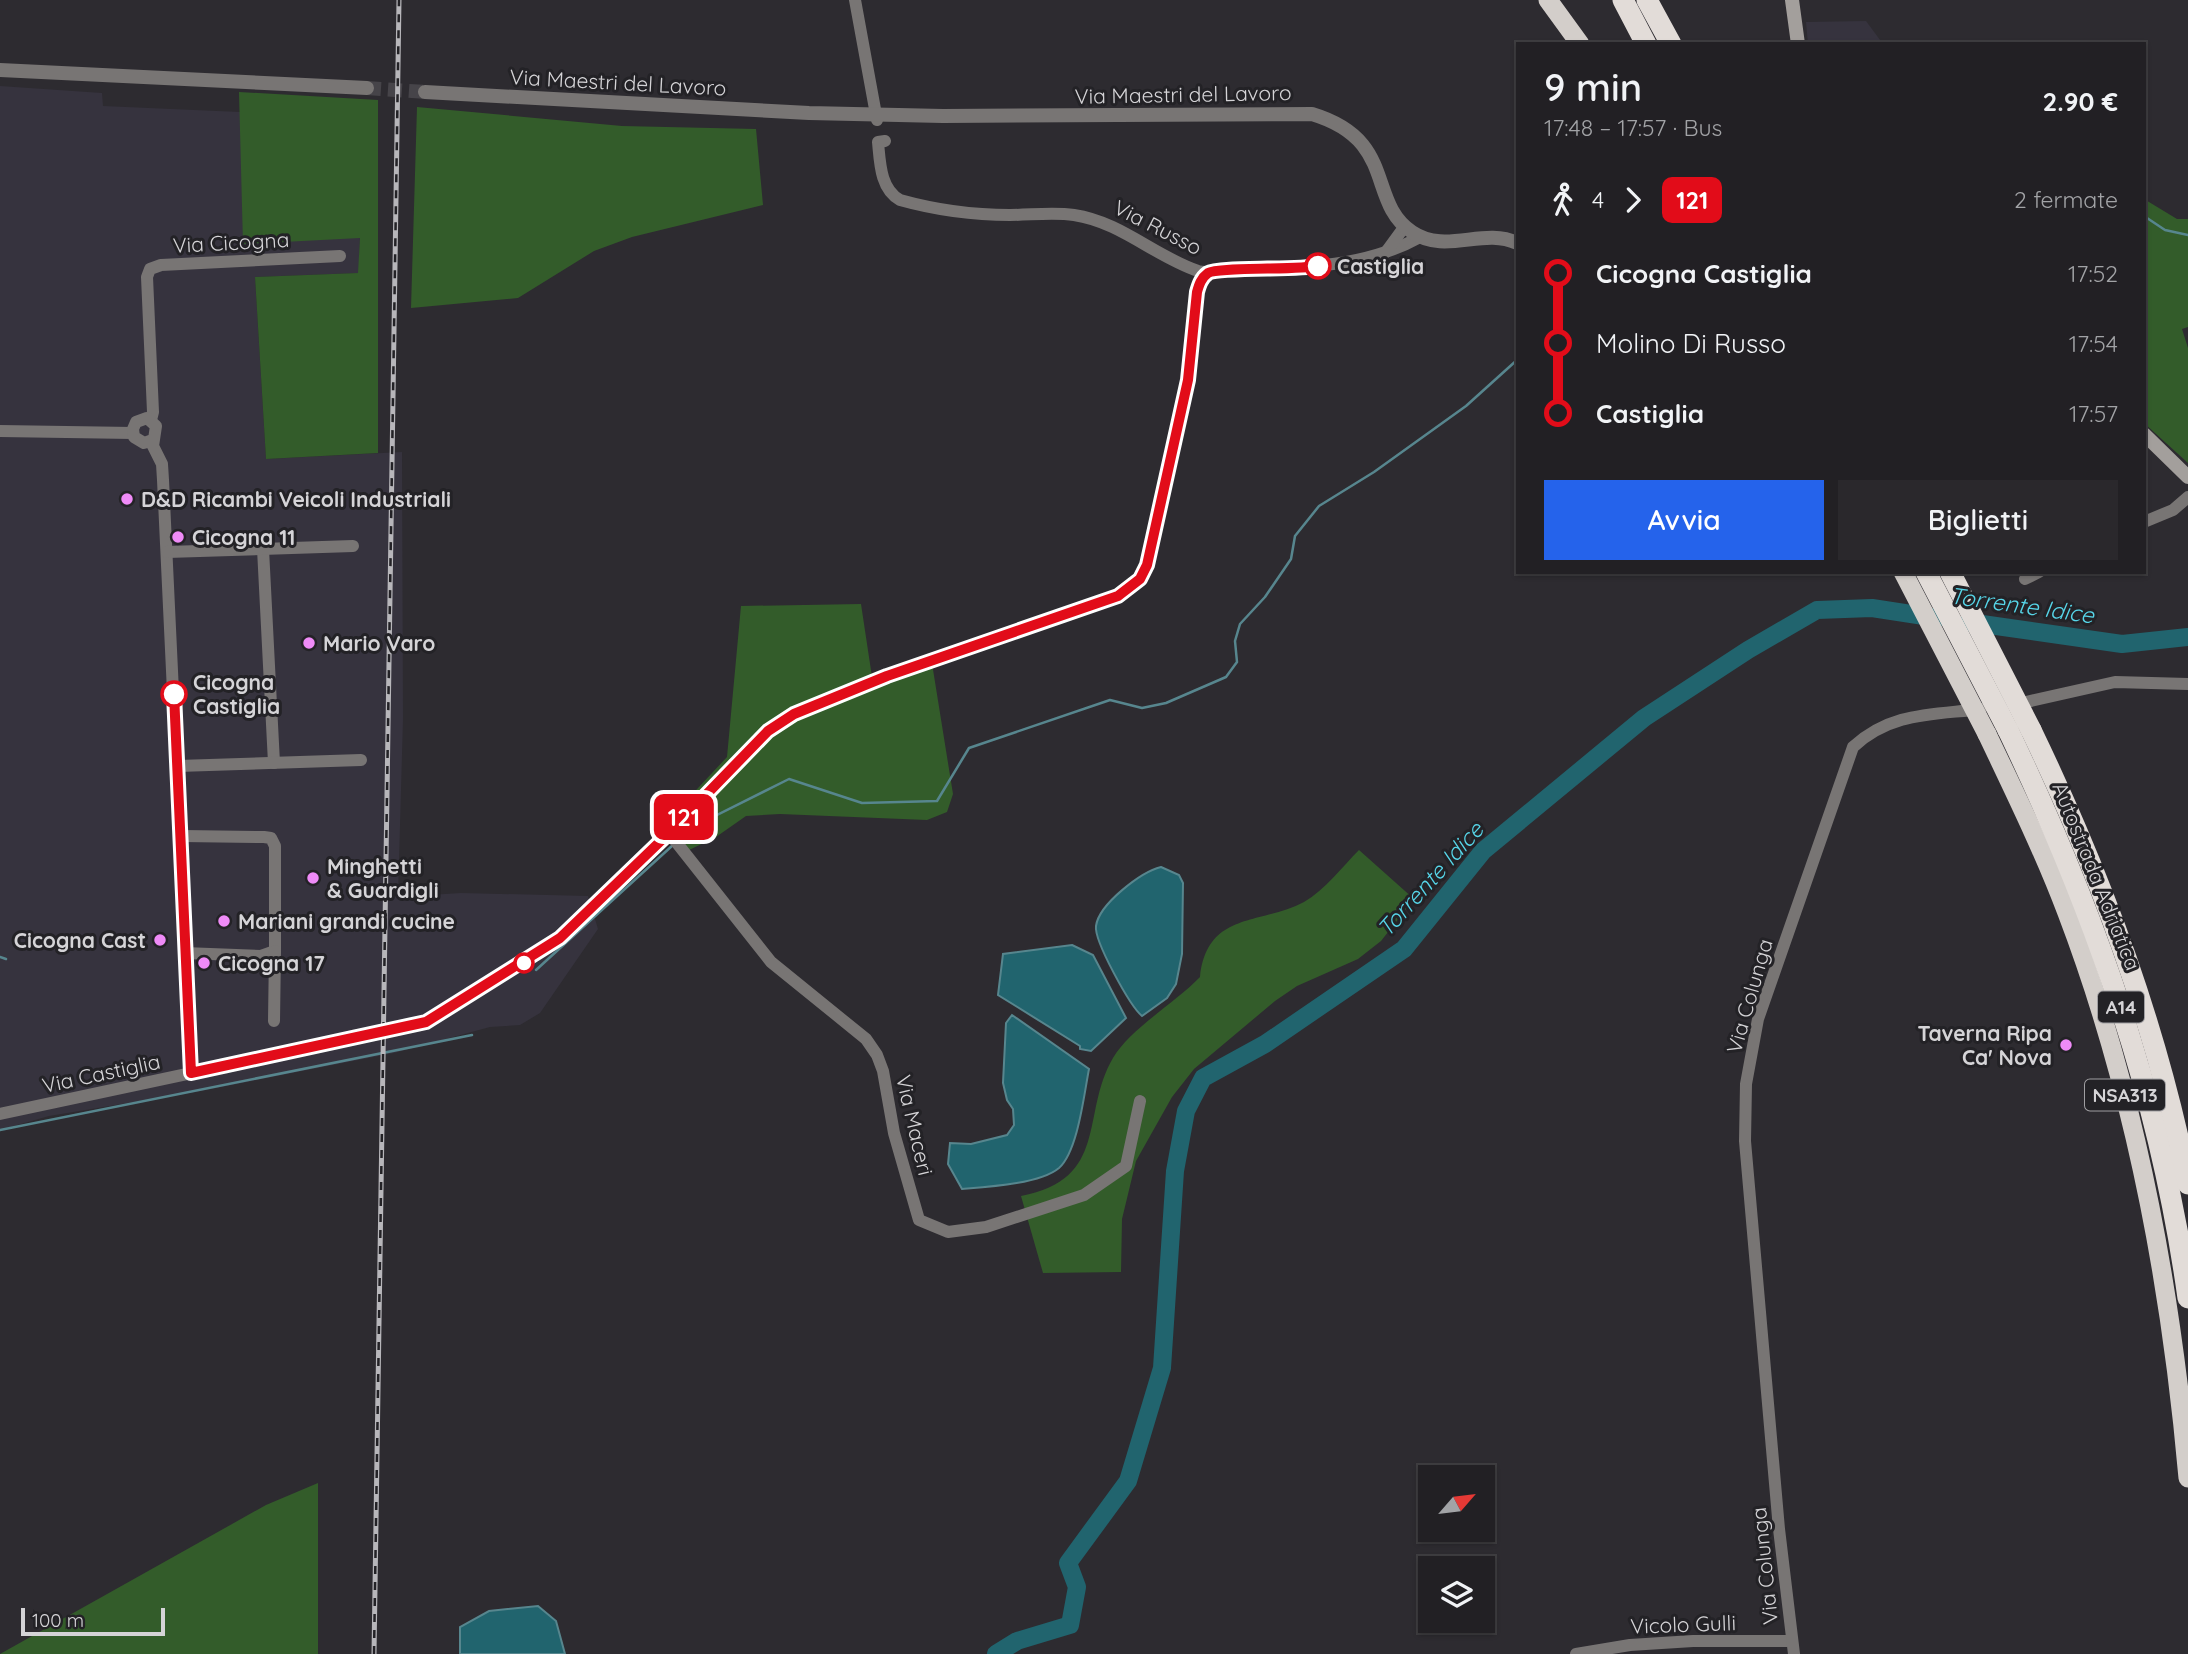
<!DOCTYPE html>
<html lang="it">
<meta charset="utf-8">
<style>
body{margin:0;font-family:Quicksand,sans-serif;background:#2a282c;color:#f1f3f6;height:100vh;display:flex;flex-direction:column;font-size:26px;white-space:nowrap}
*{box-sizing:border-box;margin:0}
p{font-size:23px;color:#a2a3a6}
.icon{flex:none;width:38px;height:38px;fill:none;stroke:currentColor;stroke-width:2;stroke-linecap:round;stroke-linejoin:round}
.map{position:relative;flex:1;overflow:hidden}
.side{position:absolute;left:1516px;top:42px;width:630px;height:532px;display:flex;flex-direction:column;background:#222024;border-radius:0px;box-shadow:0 2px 5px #0004,0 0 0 2px #3f3e41}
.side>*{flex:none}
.badge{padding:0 14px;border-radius:10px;font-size:24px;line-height:46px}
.needle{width:46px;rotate:62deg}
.controls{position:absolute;left:1418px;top:1465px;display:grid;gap:14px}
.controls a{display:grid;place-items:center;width:77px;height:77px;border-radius:0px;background:#222024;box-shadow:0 2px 5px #0004,0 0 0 2px #3f3e41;font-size:35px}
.scale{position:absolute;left:21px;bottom:18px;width:144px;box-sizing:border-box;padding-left:7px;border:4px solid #d5d4d7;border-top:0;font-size:19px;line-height:24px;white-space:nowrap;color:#d5d4d7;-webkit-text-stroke:5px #232226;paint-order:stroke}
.map>.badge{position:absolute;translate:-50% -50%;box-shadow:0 0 0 4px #fff}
.legs{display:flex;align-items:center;gap:10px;height:77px;padding:0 28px;font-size:23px}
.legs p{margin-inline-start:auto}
.head{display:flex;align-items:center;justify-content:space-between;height:119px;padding:0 28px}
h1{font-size:38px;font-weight:600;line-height:52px}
.action{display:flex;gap:14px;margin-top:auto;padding:14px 28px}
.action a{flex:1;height:80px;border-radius:0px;background:#2563eb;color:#fff;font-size:28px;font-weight:600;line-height:80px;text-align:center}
.action a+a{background:#2a282c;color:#f1f3f6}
ul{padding:0 28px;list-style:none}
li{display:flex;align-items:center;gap:24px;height:70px;font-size:26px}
li i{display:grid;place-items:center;width:10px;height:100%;margin:0 9px;background:currentColor}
li i::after{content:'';width:18px;height:18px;margin:-9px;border:5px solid;border-radius:50%;background:#222024}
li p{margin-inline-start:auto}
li:first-child i{background:linear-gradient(#0000 50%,currentColor 0)}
li:last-child i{background:linear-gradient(currentColor 50%,#0000 0)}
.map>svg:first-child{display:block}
.built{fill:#36333e}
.green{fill:#335c2a}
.water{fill:#21646e;stroke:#57868e;stroke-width:2}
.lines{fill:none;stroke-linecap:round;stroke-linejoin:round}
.stream{stroke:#57868e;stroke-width:2.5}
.river{stroke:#21646e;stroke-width:18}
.minor-tunnel{stroke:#464449;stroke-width:12;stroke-dasharray:12 6;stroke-linecap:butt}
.tertiary-tunnel{stroke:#464449;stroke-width:14;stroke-dasharray:14 7;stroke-linecap:butt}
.minor{stroke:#787574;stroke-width:12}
.tertiary{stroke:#787574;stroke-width:14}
.secondary{stroke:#a39f9c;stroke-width:14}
.trunk{stroke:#d3ceca;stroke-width:19}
.motorway{stroke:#e2dcd8;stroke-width:21}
.rail-casing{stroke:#b7b6ba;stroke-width:5}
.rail{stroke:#232226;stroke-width:2.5;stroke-dasharray:8;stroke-linecap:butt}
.trunk-bridge{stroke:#d3ceca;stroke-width:19}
.motorway-bridge{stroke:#e2dcd8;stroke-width:21}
.line-1-casing{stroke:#fff;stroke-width:16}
.line-1{stroke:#e20c19;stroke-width:10}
.stop-1-dot{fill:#fff;stroke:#e20c19;stroke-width:3.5}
.poi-dot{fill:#ef8bf7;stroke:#232226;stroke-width:2.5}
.labels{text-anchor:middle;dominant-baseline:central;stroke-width:6;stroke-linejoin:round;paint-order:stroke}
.shield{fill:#232226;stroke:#a09fa2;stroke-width:2}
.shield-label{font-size:19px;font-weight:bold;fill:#d5d4d7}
.street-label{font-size:21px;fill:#d5d4d7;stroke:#232226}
.stop-label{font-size:21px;font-weight:bold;fill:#d5d4d7;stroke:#232226;text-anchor:start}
.poi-label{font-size:21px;font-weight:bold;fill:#d5d4d7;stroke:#232226;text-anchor:start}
.water-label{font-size:23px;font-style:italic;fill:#57d6e9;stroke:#232226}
</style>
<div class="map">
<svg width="2188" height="1654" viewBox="0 0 2188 1654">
<rect width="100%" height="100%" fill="#2d2b30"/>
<g class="built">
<path d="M1866,21L1883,44H1808L1806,22Z"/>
<path d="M0,86L102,93L103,106L240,112L360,238L359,273L255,277L266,459L402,452L403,719L398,897L461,893L588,896L598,929L540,1013L520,1025L490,1027L394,1053L201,1091L49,1116L0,1130Z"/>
</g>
<g class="green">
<path d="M239,92L378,100V453L266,459L255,277L358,273L360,238L243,244Z"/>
<path d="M417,107L622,126L756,129L763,205L632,237L594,251L518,298L411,308Z"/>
<path d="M2144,199L2177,219H2188V327L2182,329L2188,348V463L2144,423Z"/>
<path d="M861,604L872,677L931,657L953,794L947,812L927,820L780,814L746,816L716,837L685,852L671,838L670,818L727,757L741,606Z"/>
<path d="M1359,850L1414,899L1381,941L1358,959L1297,986L1275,1001L1194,1069L1172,1097L1136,1161L1122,1219L1121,1272L1043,1273L1021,1196C1110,1179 1080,1114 1113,1058C1130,1029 1175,1003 1200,977C1207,911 1261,925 1304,902C1325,890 1343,866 1359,850Z"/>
<path d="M318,1483V1654H0L266,1505Z"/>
</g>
<g class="water">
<path d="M1161,867L1179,875L1183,883L1182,954L1176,984L1167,998L1142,1016C1130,1006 1094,941 1096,926C1099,904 1141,872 1161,867Z"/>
<path d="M1072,945L1093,955L1126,1018L1091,1051L1080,1049V1046L998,995L1003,954Z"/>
<path d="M1012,1015L1089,1069C1084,1094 1078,1151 1059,1168C1040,1184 987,1187 962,1189L948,1164L950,1143L971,1144L1007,1135L1014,1125L1013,1109L1007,1100L1003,1083L1006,1023Z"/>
<path d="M538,1606L556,1621L565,1654H460V1627L489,1611Z"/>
</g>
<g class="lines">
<g class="stream">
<path d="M2144,216L2165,230L2188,235"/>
<path d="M680,838L693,827L789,779L862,803L937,801L969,748L1110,700L1142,708L1166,703L1226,677L1237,662L1235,641L1240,624L1265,597L1291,559L1295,536L1319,506L1374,472L1466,406L1517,360"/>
<path d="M0,957L6,959"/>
<path d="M536,970L673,845"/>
<path d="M0,1130L472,1035"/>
</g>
<g class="river">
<path d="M1968,622L2122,644L2188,637"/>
<path d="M996,1654L1017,1641L1070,1625L1077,1587L1068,1563L1128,1481L1162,1368L1175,1171L1186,1111L1203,1078L1265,1044L1404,949L1483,851L1644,718L1748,650L1817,610L1872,608L1937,618"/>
</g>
<path class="minor-tunnel" d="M374,1034L403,1028"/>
<path class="tertiary-tunnel" d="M367,88L425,92"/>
<g class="minor">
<path d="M855,0L877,120"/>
<path d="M885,141L878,142C880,162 880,189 900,200C936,210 974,215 1010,215C1031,215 1053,212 1074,215C1121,222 1154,256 1198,271C1208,274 1214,270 1224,270C1290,268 1361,270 1420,237"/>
<path d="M1386,252L1405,226"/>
<path d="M151,420L153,412L147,277L150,269L161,265L340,256"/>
<path d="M0,431L133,433"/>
<path d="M152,440L144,443L134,437L133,429L136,422L147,418L156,426L153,446L162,464L163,480L191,1073"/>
<path d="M2144,522L2173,510L2188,497"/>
<path d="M263,549L274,763"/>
<path d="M167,552L353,546"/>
<path d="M2025,579L2039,572"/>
<path d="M2013,705L2115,682L2188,684"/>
<path d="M178,766L361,760"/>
<path d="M669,833L771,962L866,1039L877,1055L883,1071L894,1133L919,1220L948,1232L986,1227L1084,1195L1126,1166L1140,1101"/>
<path d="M182,836L264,837L271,838L275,846V951L261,956L184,953"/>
<path d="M274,1021L275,951"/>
<path d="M403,1028L426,1022L449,1009L560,938L669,833L768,731L794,714L887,676L1118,596L1140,579L1147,565L1188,380L1197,292L1207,274"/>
<path d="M0,1114L374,1034"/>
<path d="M1576,1654L1630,1645L1693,1641H1792"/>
<path d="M1794,1654L1779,1529L1745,1141L1746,1084L1758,1019L1853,747C1891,712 1932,715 1981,709"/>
</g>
<g class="tertiary">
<path d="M0,70L367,88"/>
<path d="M425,92L809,113L943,116L1312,114C1398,140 1366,201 1412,232C1446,255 1483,227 1517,243"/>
</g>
<g class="secondary">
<path d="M1792,0L1798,44"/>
<path d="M2144,434L2188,477"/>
</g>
<g class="trunk">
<path d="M1548,0L1580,44"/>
<path d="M1987,734C2015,793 2044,852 2067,913C2136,1094 2171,1285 2188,1478"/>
</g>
<g class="motorway">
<path d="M1623,0L1646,44"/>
<path d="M1647,0L1671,44"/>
<path d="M2008,730C2096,914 2160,1096 2188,1298"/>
<path d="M2031,730C2101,875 2157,1026 2188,1184"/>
</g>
<defs>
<path id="rail" d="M374,1654L399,0"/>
</defs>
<use href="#rail" class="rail-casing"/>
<use href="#rail" class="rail"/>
<path class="trunk-bridge" d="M1903,572L1987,734"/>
<g class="motorway-bridge">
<path d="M1926,572L2008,730"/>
<path d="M1950,572L2031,730"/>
</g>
</g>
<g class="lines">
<defs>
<path id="line-1" d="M174,694L191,1073L426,1022L560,938L669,833L768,731L794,714L887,676L1118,596L1140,579L1147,565L1188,380L1197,292C1199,285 1201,278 1208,273C1218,267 1297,270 1318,266"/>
</defs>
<use href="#line-1" class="line-1-casing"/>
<use href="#line-1" class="line-1"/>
</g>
<g class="stop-1-dot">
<circle cx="1318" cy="266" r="12"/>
<circle cx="174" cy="694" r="12"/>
<circle cx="524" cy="963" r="9"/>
</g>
<g class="poi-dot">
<circle cx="127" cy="499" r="7"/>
<circle cx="178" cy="537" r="7"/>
<circle cx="309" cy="643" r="7"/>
<circle cx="313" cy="878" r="7"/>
<circle cx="224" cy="921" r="7"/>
<circle cx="160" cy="940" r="7"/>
<circle cx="204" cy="963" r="7"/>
<circle cx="2066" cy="1045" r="7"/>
</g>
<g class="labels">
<g class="shield">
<rect x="2098" y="991.5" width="46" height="31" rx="5"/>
<rect x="2085" y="1079.5" width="80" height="31" rx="5"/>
</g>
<g class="shield-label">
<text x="2121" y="1007">A14</text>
<text x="2125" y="1095">NSA313</text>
</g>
<g class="street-label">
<text transform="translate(618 82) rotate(3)">Via Maestri del Lavoro</text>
<text transform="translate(1183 94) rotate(-1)">Via Maestri del Lavoro</text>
<text transform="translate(1158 227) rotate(27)">Via Russo</text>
<text transform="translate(231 242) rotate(-3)">Via Cicogna</text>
<text transform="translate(2097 876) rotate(68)">Autostrada Adriatica</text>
<text transform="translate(1749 996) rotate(-74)">Via Colunga</text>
<text transform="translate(101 1073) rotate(-12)">Via Castiglia</text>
<text transform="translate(915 1125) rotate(77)">Via Maceri</text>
<text transform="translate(1764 1566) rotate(-96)">Via Colunga</text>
<text transform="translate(1683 1624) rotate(-2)">Vicolo Gulli</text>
</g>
<g class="stop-label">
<text x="1337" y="266">Castiglia</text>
<text x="193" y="682">Cicogna<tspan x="193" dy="24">Castiglia</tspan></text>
</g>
<g class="poi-label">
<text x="141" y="499">D&amp;D Ricambi Veicoli Industriali</text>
<text x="192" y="537">Cicogna 11</text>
<text x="323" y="643">Mario Varo</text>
<text x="327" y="866">Minghetti<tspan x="327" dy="24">&amp; Guardigli</tspan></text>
<text x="238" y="921">Mariani grandi cucine</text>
<text x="146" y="940" text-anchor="end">Cicogna Cast</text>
<text x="218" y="963">Cicogna 17</text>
<text x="2052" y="1033" text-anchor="end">Taverna Ripa<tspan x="2052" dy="24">Ca' Nova</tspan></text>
</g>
<g class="water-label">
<text transform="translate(2022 605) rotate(8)">Torrente Idice</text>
<text transform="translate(1430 879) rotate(-48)">Torrente Idice</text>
</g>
</g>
</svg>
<div class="controls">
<a><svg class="needle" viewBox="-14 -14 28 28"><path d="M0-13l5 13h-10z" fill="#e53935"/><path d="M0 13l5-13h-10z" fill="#a2a3a6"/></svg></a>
<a><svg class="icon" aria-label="layers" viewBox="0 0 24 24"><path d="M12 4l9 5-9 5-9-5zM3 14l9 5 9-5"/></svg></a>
</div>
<div class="scale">100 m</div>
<b class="badge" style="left:684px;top:817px;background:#e20c19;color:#fff">121</b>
<section class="side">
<div class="head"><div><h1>9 min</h1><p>17:48 – 17:57 · Bus</p></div><b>2.90 €</b></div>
<div class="legs"><svg class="icon" aria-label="walk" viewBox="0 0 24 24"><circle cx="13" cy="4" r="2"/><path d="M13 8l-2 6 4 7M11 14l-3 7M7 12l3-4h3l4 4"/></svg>4<svg class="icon" aria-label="forward" viewBox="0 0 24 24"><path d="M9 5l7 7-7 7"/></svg><b class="badge" style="background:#e20c19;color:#fff">121</b><p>2 fermate</p></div>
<ul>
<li><i style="color:#e20c19"></i><b>Cicogna Castiglia</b><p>17:52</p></li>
<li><i style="color:#e20c19"></i><span>Molino Di Russo</span><p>17:54</p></li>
<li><i style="color:#e20c19"></i><b>Castiglia</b><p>17:57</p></li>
</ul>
<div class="action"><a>Avvia</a><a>Biglietti</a></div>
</section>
</div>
